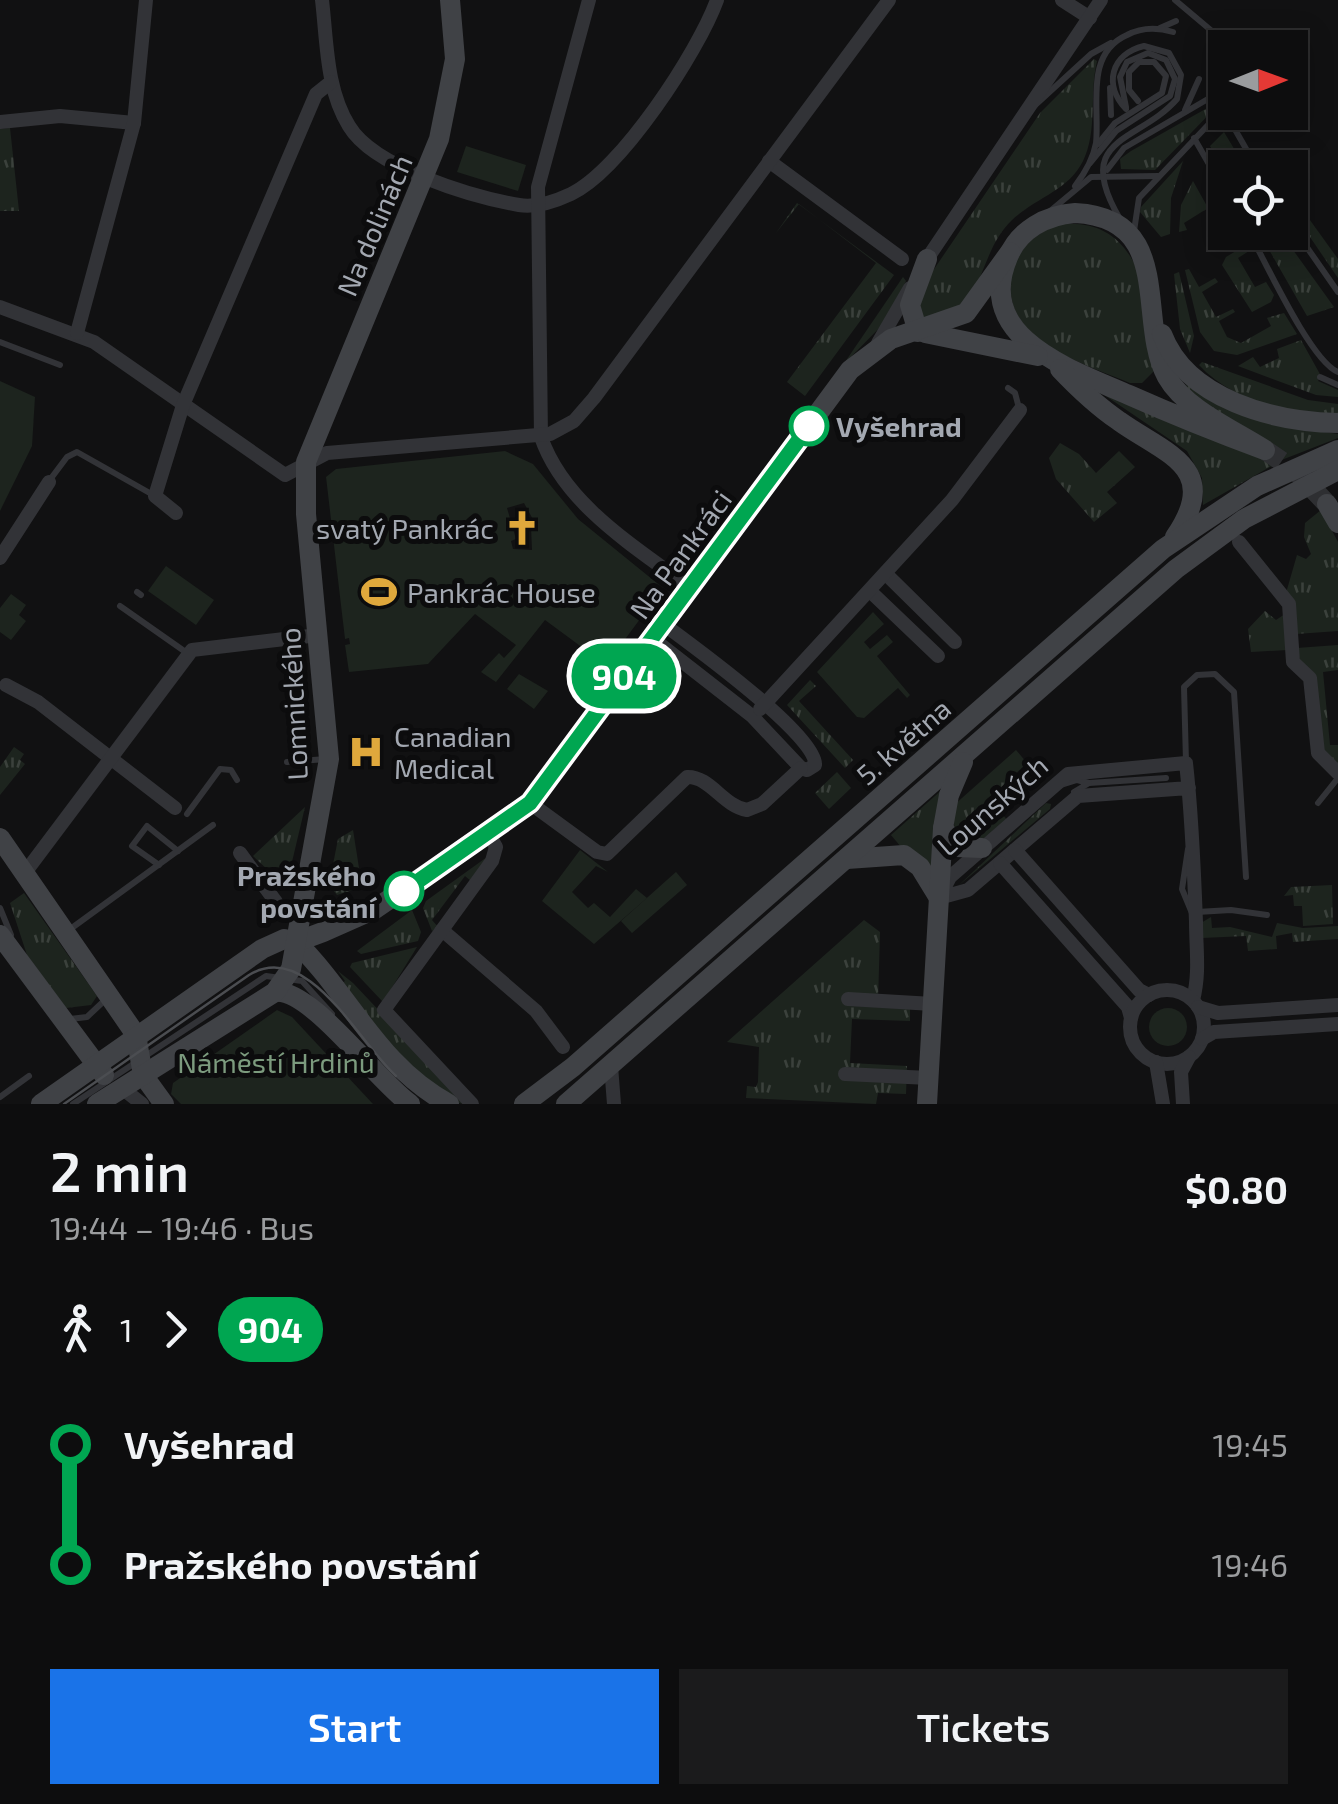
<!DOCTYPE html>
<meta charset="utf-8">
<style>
body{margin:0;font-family:"Exo 2",sans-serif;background:#1b1b1c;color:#f1f3f6;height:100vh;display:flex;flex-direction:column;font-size:38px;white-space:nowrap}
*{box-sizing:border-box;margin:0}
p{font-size:32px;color:#9a9c9e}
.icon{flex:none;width:55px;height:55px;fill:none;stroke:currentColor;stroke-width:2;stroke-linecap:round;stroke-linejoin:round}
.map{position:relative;height:1104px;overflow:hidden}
.panel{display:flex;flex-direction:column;background:#0d0d0e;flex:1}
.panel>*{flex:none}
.badge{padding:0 20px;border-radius:32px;font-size:35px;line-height:65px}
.needle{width:65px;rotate:89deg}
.tools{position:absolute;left:1208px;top:30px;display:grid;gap:20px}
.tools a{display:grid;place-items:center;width:100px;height:100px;border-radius:0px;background:#0d0d0e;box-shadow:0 5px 25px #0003,0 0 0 2px #2d2d2e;font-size:50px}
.map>.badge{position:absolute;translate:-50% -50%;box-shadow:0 0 0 5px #fff}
.legs{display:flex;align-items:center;gap:15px;height:110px;padding:0 50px;font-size:32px}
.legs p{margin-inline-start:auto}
.overview{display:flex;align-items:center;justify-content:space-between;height:170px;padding:0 50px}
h1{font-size:55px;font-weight:600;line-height:75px}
.cta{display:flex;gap:20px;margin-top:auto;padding:20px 50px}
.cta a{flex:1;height:115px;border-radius:0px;background:#1a73e8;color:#fff;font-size:40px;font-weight:600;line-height:115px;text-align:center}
.cta a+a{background:#1b1b1c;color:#f1f3f6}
ul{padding:0 50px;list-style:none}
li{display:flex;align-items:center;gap:35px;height:120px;font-size:38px}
li i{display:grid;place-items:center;width:15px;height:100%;margin:0 12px;background:currentColor}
li i::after{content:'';width:25px;height:25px;margin:-12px;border:8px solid;border-radius:50%;background:#0d0d0e}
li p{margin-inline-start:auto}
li:first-child i{background:linear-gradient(#0000 50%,currentColor 0)}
li:last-child i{background:linear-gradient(currentColor 50%,#0000 0)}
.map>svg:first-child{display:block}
.grass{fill:url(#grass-tufts)}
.green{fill:#1d241e;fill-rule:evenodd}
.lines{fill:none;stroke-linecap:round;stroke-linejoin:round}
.secondary-tunnel{stroke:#2e2f32;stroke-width:20;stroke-dasharray:20 10;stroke-linecap:butt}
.lane{stroke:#323337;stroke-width:6}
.street{stroke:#323337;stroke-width:14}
.secondary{stroke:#404246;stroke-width:20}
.tram{stroke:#4b4d51;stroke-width:2.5}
.line-1-casing{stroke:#fff;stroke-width:22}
.line-1{stroke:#00a651;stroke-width:15}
.stop-1-dot{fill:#fff;stroke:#00a651;stroke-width:5}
.labels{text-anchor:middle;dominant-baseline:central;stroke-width:10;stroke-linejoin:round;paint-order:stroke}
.street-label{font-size:28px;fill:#a3a8b1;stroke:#0c0c0d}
.stop-label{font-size:28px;font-weight:bold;fill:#a3a8b1;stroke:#0c0c0d;text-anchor:start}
.poi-label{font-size:28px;fill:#a3a8b1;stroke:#0c0c0d;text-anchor:start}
.park-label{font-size:28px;fill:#7c9b7e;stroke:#0c0c0d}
</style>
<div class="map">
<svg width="1338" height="1104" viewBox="0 0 1338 1104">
<defs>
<pattern id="grass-tufts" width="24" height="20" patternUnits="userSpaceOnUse" patternTransform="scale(2.5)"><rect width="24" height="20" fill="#1d241e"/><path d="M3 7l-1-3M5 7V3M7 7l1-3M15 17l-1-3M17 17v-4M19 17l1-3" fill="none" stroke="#3b413c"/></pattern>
</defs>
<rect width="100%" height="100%" fill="#111112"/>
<g class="grass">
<path d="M1094,59L1097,61C1089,93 1098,131 1083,161C1068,191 1035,198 1012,220C988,243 984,276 968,303L920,323L917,299L924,284L1040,113Z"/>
<path d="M1225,98L1155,170L1121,169L1120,159L1131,151Z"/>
<path d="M10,128L19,211H0V129Z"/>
<path d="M1224,132L1245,167L1225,168V173L1210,146Z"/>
<path d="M1183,161L1171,198L1170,234L1161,237L1140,212L1141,207Z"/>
<path d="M1193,181L1208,208L1184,223L1187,230L1179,232L1181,205Z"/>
<path d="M797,203L894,275L805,396L787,382L876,263L799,204L776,233Z"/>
<path d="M1307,216L1338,259V278L1299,221Z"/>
<path d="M1062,224C1099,221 1123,237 1138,271L1154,371L1142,383H1130C1082,363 995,339 1013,270C1020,245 1039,231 1062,224Z"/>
<path d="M1283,233L1288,243L1334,307L1307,316L1264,241Z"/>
<path d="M1246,245L1249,251L1238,258L1255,287L1266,282L1274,295L1271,302L1252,312L1222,265L1226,257Z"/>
<path d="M1189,269L1199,287L1215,278L1218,282L1202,292L1216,317L1233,309L1235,312L1219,321L1227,337L1241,343L1271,326L1267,318L1284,313L1297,334L1237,355L1214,351L1200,332L1185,270Z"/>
<path d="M1179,272L1194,336L1190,353L1180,329L1174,274Z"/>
<path d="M903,277L906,281L888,319L843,365Z"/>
<path d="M1301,340L1321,376L1318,381L1338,390V397L1316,395L1238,366L1253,357L1260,367L1279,358L1277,349Z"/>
<path d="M1202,362L1308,400L1338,404V419C1290,413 1233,402 1199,365Z"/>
<path d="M1184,380L1281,426L1338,434V438L1284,459L1203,505L1202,478L1187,451L1097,390L1273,445C1250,427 1192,409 1184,380Z"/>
<path d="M1060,443L1079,454L1096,473L1119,451L1135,467L1107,492L1117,503L1094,522L1056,479L1049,458Z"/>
<path d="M1321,510L1338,542V631L1296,634L1286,593L1297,555L1306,559L1311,554L1304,537L1305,523Z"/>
<path d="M1265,611L1276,620L1285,614L1287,650L1251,652L1248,629Z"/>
<path d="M1338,645V670L1323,672L1330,745H1338V768L1323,753L1297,648Z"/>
<path d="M810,680L816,686L799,701L853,760L845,768L787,705Z"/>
<path d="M14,747L24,754L20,760L25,764L0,795V767Z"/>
<path d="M1016,750L1027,763L1011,778L1019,786L1037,771V783L1003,815L1008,821L985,841L955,838L953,806Z"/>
<path d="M837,772L851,788L829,809L815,793Z"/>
<path d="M944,788L934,886L891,835Z"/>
<path d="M1046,803L1051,804L1050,809L958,886Z"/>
<path d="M305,807L286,887L253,856Z"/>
<path d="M353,830L362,887L337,895L329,885L338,839Z"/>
<path d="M487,857L471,881L465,876L432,920L438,927L432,931L423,908L426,901Z"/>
<path d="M676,872L687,885L632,933L621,921Z"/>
<path d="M1332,885L1333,924L1303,926L1302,906H1294L1293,895L1284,896L1291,887Z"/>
<path d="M24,893L97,996L91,1005L66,1008L27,955L10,903Z"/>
<path d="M412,910L421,932L418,941L361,954L357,951Z"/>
<path d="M1211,917L1212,928L1230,927L1272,937L1277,923L1303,928L1338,926V939L1293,942L1292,933L1276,936L1277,949L1248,951L1246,936L1201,938V923Z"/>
<path d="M864,920L880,932L878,1002L910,1005V1021L852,1019L850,1063L907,1066L906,1094L878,1093L876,1104L746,1098L747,1086L756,1087L758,1082L759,1047L727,1042Z"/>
<path d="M417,947L383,1002L350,967L352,963Z"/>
<path d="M338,971L353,983L467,1104C428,1104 365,1015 339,985L345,981Z"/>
</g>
<g class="green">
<path d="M466,146L526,165L518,191L457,172Z"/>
<path d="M0,381L35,397L32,446L0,511Z"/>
<path d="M505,451L533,464L578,519L663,588L606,665L545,620L496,682L481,672L499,653L504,658L516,645L475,614L428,664L349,672L345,645L350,644L349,638L345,639L326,477L336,469ZM524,503L536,525L531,527L532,550L513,549L511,541L516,539L507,508Z"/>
<path d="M166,566L214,600L196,625L148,591Z"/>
<path d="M11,594L26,605L19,615L26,621L11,640L0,632V608Z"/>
<path d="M873,612L884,624L864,642L870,649L887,635L893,642L877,656L910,695L907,698L898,688L864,718L857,717L817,672Z"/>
<path d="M519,674L548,691L534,709L507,689Z"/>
<path d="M580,850L608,872L596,866L572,892L588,908L594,903L610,917L636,889L647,898L594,944L542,901Z"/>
<circle cx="1168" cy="1027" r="19"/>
<path d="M277,1010L292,1017L373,1104H181L171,1094L173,1083Z"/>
</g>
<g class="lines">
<path class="secondary-tunnel" d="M1265,450L1296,471L1327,504"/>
<g class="lane">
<path d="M1175,0L1232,48"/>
<path d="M1160,28L1176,21"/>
<path d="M1110,88L1111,115"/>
<path d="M1032,108L1091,54L1111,43"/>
<path d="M1185,110L1199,79"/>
<path d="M1225,112L1257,168"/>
<path d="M1194,138L1225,192"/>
<path d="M1098,144L1115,123L1162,93L1166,76L1154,62H1139L1129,72V90L1138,101"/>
<path d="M1205,156L1223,188"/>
<path d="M1090,163L1116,131L1170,96L1175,79L1166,60L1148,53L1127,62L1120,77L1126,107"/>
<path d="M1107,170L1124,148L1225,89"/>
<path d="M1075,186C1085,173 1093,160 1096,143C1100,107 1084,54 1127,35C1142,27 1157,27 1173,32"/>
<path d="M1049,212L1091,177L1158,176"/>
<path d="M1120,219C1071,136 1139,143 1177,99L1181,75L1169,53L1144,46C1111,54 1103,85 1126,109"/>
<path d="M1290,223L1338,292"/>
<path d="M1134,231L1139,198L1225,107"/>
<path d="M1257,232L1251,236C1267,265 1311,361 1338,372"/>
<path d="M0,342L60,365"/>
<path d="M1320,377L1338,385"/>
<path d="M1008,388L1015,393L1019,408"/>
<path d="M49,481L67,457L77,452L155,496"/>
<path d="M137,592L141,595"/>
<path d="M120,606L187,653"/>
<path d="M581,660L617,683"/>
<path d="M287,762L326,759"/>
<path d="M1186,762L1184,687L1197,675L1215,674L1234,692L1246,877"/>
<path d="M1089,783L1166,778"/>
<path d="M1061,785L1077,780L1089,783L1074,792"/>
<path d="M1318,803L1338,778"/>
<path d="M187,814L220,769L231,770L237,780"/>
<path d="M1188,849L1182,889L1192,913"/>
<path d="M159,865L132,846L147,826L178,851"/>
<path d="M0,908L11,935"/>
<path d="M1197,912L1231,910L1267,915"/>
<path d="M69,930L213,825"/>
<path d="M70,1019L87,1017L105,1000"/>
<path d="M0,1097L29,1076"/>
<path d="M73,1104L266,976L302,981L332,1014"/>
</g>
<g class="street">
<path d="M322,0C327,42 326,89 349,126C374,168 473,197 519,205C536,208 556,201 571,194C621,170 698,52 717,0"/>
<path d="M589,0L538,187L541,437C564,504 634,546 689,587"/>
<path d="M1062,0L1090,18"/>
<path d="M0,122L60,116L134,123"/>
<path d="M769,161L902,259"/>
<path d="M923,265L1101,0"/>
<path d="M0,307L94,342L285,475L327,453L550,434L574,421L594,398L889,0"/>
<path d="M77,333L134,123L146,0"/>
<path d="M878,343L910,288"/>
<path d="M176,513L155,496L183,405L316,94L331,82"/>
<path d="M1239,542L1289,604L1293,662L1310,678L1318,753L1338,773"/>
<path d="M0,558L49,482"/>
<path d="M887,575L955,642"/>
<path d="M872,593L938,656"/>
<path d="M652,638L752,716L801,768L807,770L815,765C818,736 689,643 662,623"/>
<path d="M6,685L38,702L175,808"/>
<path d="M760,709L952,500L1020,410"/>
<path d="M1189,788L1078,796L968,890L939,898L950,877L1068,774L1186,763C1192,816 1194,869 1196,922C1196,949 1200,973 1193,1000"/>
<path d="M530,803L597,852L607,854L687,777C710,776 723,806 747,810L762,804L801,768"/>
<path d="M1015,850L1139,990L1149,995"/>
<path d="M240,853L276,902"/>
<path d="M1000,863L1128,1007L1131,1018"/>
<path d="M24,874L192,650L318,635"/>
<path d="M442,930L536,1011L563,1047"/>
<circle cx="1167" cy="1027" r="37"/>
<path d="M848,999L933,1004"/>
<path d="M1198,1007L1218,1013L1338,1005"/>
<path d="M1202,1039L1214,1032L1338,1024"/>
<path d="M1156,1062L1163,1104"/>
<path d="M611,1066L614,1104"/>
<path d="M845,1074L929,1078"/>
<path d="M122,1088L142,1104"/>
<path d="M472,1104L384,1010L492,861L496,847L488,833"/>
<path d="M1183,1104L1181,1072L1189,1057"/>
</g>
<g class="secondary">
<path d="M1075,213C1176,218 1136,320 1167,377C1185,409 1234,430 1265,450C1219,433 1174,415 1129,395C1073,370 973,339 1008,257C1019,230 1046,215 1075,213Z"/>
<path d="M918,332L910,305L927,259"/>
<path d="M925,333L1038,356"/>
<path d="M1162,334C1187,400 1275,422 1338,423"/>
<path d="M1060,369C1078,388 1097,406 1119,421C1165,454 1223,467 1175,537"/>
<path d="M1327,504L1338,523"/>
<path d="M943,828L957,847L982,848"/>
<path d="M0,838L136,1035L143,1075L164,1104"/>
<path d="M847,859L904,855L920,867L939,898"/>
<path d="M0,935L104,1075"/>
<path d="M296,942C350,995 378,1066 449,1104"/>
<path d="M275,992C311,988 376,1080 410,1104"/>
<path d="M41,1104L262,949L284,939L296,942L323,932L375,909L530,803L850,370L891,339L966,313L1010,252"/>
<path d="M97,1104L275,992L291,969L329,759L306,514V462L439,139L455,59L450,0"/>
<path d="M524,1104L573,1067L1163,549L1257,486L1338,450"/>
<path d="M566,1104L1176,569L1244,519L1338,470"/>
<path d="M927,1104L943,828L949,795L963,762"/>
</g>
<path class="tram" d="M64,1104L249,975C308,939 358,1042 396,1076"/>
</g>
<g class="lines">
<defs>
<path id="line-1" d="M404,891L530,803L809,426"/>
</defs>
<use href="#line-1" class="line-1-casing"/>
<use href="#line-1" class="line-1"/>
</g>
<defs>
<symbol id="church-bare" viewBox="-9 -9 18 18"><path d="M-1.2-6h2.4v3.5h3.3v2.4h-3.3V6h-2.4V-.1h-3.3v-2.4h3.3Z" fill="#dfa83c" stroke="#0c0c0d" stroke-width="2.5" paint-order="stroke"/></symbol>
<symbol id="stadium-bare" viewBox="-9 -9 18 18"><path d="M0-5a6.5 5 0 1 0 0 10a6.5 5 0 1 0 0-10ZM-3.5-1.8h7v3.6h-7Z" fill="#dfa83c" stroke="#0c0c0d" stroke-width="2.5" paint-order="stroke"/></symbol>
<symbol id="hospital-bare" viewBox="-9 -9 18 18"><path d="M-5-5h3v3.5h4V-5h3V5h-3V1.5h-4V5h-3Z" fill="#dfa83c" stroke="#0c0c0d" stroke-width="2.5" paint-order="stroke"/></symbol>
</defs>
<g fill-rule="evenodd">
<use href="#church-bare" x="497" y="503" width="50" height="50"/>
<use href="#stadium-bare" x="354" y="567" width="50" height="50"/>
<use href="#hospital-bare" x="341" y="727" width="50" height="50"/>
</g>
<g class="stop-1-dot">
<circle cx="809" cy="426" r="18"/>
<circle cx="404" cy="891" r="18"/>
</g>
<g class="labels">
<g class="street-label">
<text transform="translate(374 225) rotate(-67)">Na dolinách</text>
<text transform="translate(680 554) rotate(-54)">Na Pankráci</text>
<text transform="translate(293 704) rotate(-93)">Lomnického</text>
<text transform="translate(903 741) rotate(-41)">5. května</text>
<text transform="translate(992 805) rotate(-41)">Lounských</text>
</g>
<g class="stop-label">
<text x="836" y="426">Vyšehrad</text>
<text x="376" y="875" text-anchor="end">Pražského<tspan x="376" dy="32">povstání</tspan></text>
</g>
<g class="poi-label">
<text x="494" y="528" text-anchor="end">svatý Pankrác</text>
<text x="407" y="592">Pankrác House</text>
<text x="394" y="736">Canadian<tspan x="394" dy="32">Medical</tspan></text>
</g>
<g class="park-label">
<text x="276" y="1062">Náměstí Hrdinů</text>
</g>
</g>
</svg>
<div class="tools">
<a><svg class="needle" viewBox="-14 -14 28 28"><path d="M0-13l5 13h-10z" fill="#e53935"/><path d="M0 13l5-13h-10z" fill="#9a9c9e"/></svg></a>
<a><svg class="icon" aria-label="locate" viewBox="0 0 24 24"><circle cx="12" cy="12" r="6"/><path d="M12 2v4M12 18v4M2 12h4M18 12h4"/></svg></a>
</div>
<b class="badge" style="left:624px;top:676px;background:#00a651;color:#fff">904</b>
</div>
<section class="panel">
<div class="overview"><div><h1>2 min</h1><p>19:44 – 19:46 · Bus</p></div><b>$0.80</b></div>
<div class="legs"><svg class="icon" aria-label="walk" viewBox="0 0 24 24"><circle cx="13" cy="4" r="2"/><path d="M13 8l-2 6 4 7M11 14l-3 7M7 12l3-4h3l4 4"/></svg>1<svg class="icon" aria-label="forward" viewBox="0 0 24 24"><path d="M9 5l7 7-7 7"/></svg><b class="badge" style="background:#00a651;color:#fff">904</b></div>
<ul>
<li><i style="color:#00a651"></i><b>Vyšehrad</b><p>19:45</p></li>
<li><i style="color:#00a651"></i><b>Pražského povstání</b><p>19:46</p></li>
</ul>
<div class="cta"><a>Start</a><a>Tickets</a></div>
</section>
